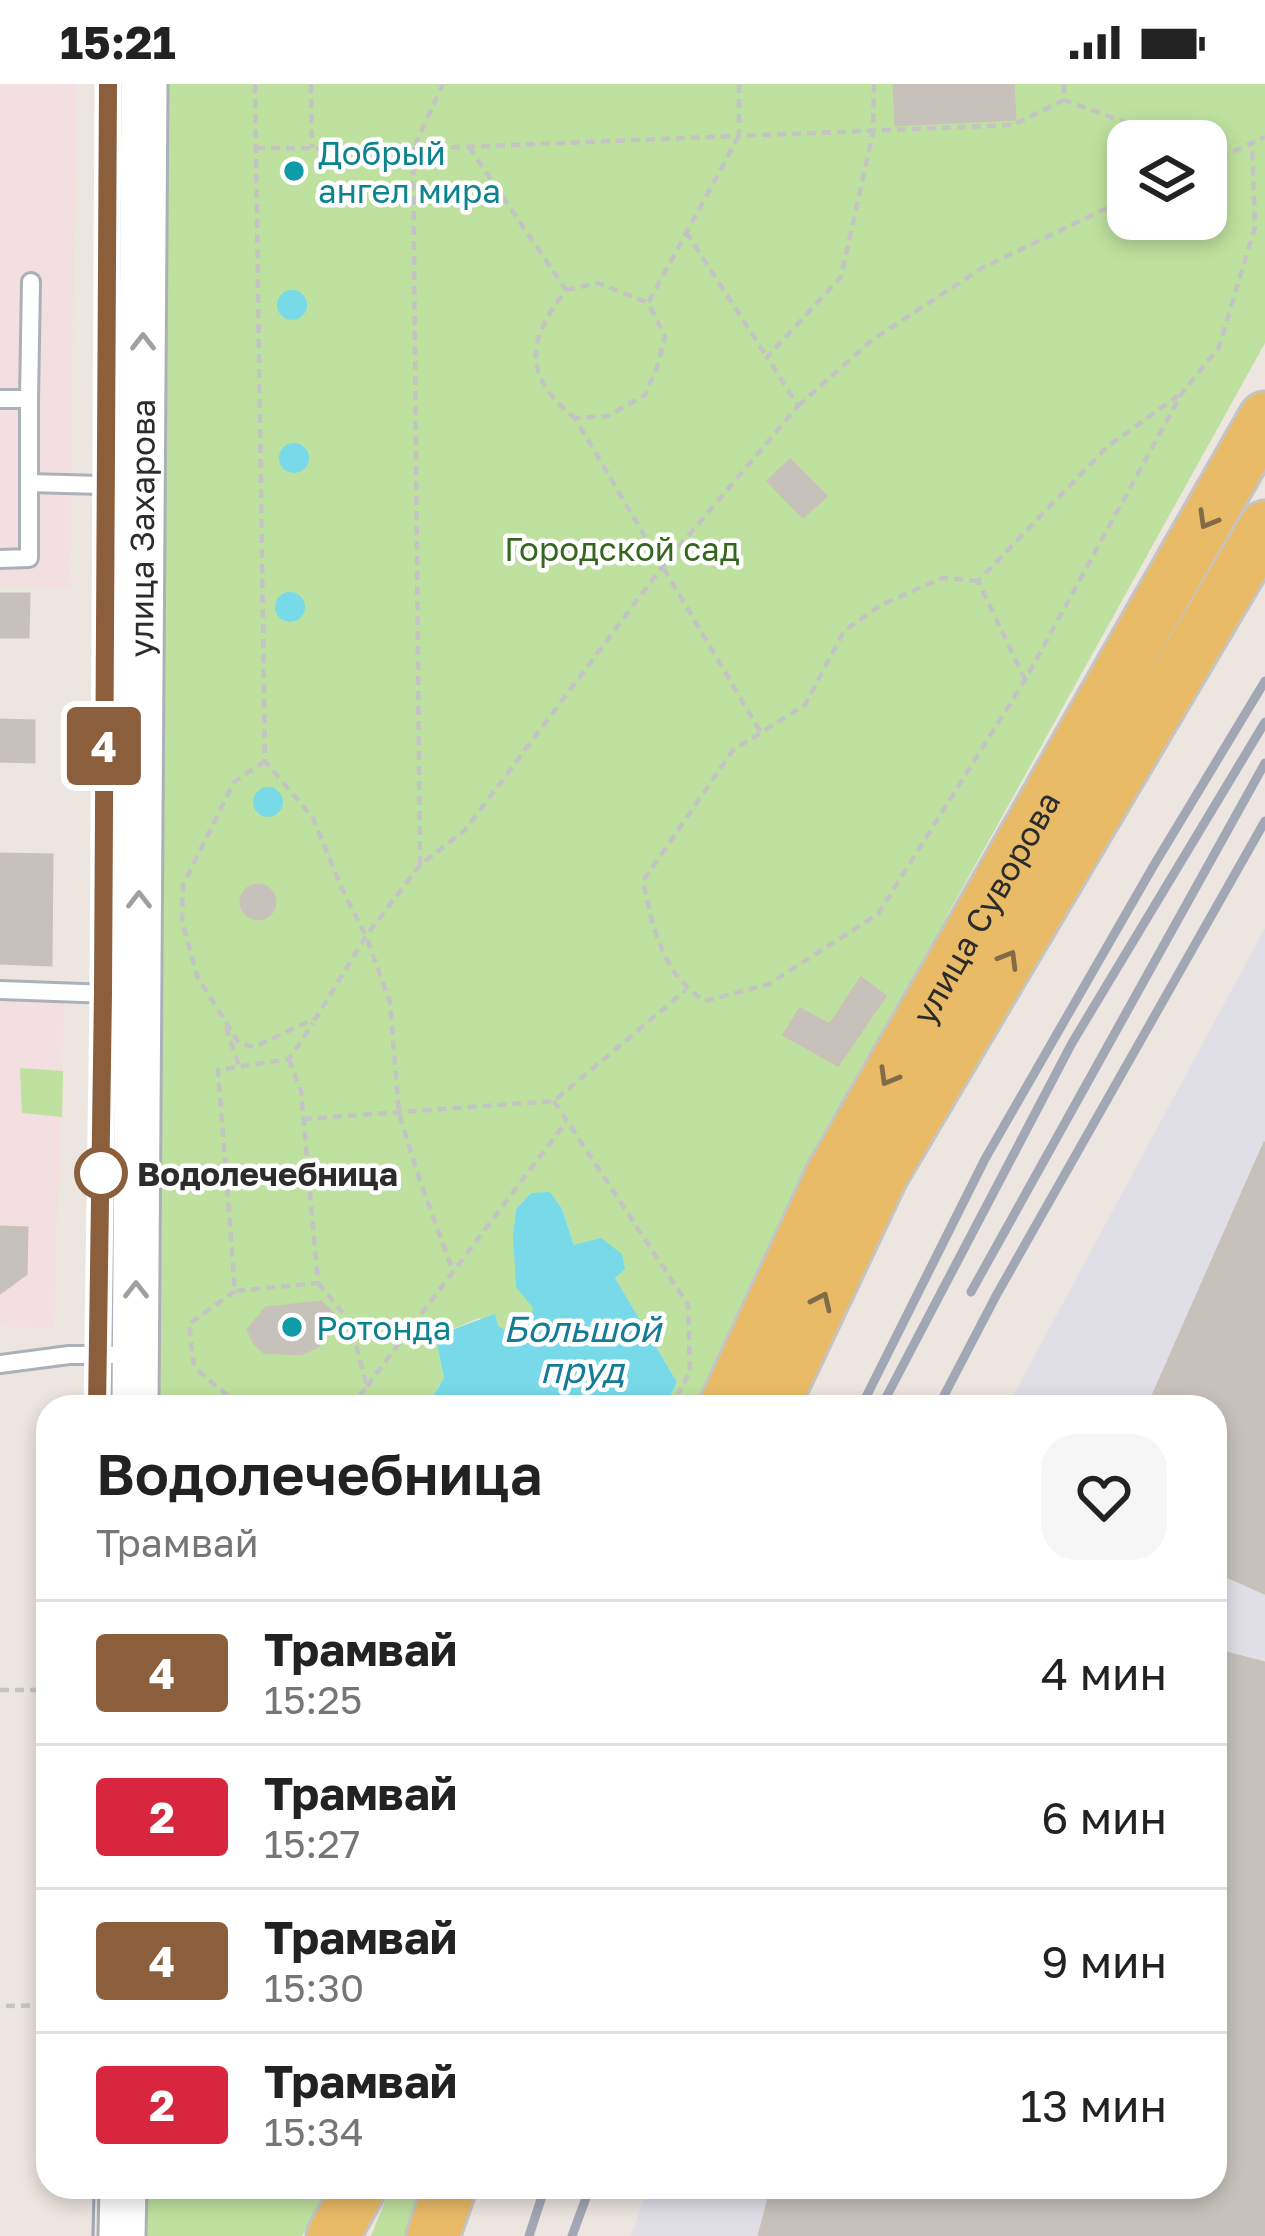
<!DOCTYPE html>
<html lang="ru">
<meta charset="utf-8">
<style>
body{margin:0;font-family:"Golos Text",sans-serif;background:#f6f6f6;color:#222;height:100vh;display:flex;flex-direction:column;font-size:45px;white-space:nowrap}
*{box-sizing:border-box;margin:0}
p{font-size:39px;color:#767676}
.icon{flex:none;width:66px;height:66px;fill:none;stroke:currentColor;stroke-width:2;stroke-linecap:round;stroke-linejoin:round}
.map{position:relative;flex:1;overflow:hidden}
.side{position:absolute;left:36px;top:1311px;width:1191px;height:804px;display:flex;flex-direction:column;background:#fff;border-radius:36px;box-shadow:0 6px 18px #0003}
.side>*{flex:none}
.badge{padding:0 24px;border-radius:9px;font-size:42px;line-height:78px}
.tools{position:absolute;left:1107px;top:36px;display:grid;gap:24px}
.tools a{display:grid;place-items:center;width:120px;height:120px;border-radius:24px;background:#fff;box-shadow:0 6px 18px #0003;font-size:60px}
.map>.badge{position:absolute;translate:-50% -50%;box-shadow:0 0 0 6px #fff}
.round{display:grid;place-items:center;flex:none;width:126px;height:126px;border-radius:36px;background:#f6f6f6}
.headline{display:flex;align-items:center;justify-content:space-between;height:204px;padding:0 60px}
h1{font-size:57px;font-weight:600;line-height:90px}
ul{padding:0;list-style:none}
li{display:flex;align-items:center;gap:36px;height:144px;padding:0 60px;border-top:3px solid #e0e0e0}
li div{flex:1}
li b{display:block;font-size:45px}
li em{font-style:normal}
li .badge{min-width:132px;font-weight:700;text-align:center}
.status{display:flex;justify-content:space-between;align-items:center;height:84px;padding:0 60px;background:#fff;direction:ltr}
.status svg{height:33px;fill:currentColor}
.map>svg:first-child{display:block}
.industrial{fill:#e0dfe6}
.medical{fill:#f3dee1}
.green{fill:#bee19f;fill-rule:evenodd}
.water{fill:#78dae9}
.building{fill:#c6c1bb;stroke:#c9c1b9;stroke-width:3}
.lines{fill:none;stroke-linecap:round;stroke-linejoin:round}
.lane-casing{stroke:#acb0b8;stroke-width:22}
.secondary-casing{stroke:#acb0b8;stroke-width:51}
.primary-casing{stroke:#c4c4c4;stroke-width:57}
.path{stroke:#c4c4c4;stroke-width:4.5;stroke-dasharray:9 6;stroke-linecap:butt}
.lane{stroke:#fff;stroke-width:16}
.secondary{stroke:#fff;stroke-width:45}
.primary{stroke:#eabb67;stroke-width:51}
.tram{stroke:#a2a7b5;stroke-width:3}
.rail{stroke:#a2a7b5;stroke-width:9}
.oneway{stroke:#a0a0a0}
.oneway2{stroke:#826c47}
.line-casing{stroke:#fff;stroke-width:27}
.line{stroke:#8b5e3c;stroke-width:18}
.culture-dot{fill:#0f9aa8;stroke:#fff;stroke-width:4.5}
.stop-dot{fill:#fff;stroke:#8b5e3c;stroke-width:6}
.labels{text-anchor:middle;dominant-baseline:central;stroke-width:9;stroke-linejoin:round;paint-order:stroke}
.culture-label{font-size:33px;fill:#0d838f;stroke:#fff;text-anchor:start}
.street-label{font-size:33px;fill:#2c2c2c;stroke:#fff}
.park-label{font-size:33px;fill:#37671e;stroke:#fff}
.stop-label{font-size:33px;font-weight:bold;fill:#2c2c2c;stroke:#fff;text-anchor:start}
.water-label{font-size:36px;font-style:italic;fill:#147c98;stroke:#fff}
</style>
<div class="status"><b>15:21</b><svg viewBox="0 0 49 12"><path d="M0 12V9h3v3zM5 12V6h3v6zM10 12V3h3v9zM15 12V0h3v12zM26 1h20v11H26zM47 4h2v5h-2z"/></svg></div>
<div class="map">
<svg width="1265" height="2152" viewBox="0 0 1265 2152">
<rect width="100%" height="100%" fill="#ede5df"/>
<path class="industrial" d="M1265,844V2152H631L648,2103H1215V1323H1007Z"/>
<g class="medical">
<path d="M0,0H76L70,503L0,502Z"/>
<path d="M0,917L64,919L54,1244L0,1242Z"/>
</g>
<g class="green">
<path d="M161,0H1265V259L948,830L694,1323H665L677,1298L615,1194L574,1161L562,1125L531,1109L516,1125L513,1150L534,1224L531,1234L513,1251L479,1234L446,1248L437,1260L444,1294L427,1323H151ZM1128,57H1206V135H1128Z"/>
<path d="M20,984L63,987L62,1033L22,1029Z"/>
<path d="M145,2103H332L302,2152H145Z"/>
<path d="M391,2103H425L406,2152H371Z"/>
</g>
<g class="water">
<circle cx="292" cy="221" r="15"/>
<circle cx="294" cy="374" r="15"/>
<circle cx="290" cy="523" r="15"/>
<circle cx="268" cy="718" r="15"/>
<path d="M550,1108L562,1125L574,1161L601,1154L622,1170L625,1185L615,1194L677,1298L665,1323H427L444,1294L437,1260L446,1248L495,1230L498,1242L513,1250L531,1234L533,1224L516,1203L513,1151L516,1125L531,1109Z"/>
</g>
<g class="building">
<path d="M894,0H1013L1015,35L896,41Z"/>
<path d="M790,376L826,412L803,433L768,397Z"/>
<path d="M0,510H29L28,553H0Z"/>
<path d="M0,636L34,637V678L0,677Z"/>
<path d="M0,770L52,771L51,881L0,879Z"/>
<circle cx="258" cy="818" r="17"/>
<path d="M861,894L885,912L838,981L784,951L800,925L830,941Z"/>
<path d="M1265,1058V1509L1215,1487V1323H1148Z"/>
<path d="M0,1143L27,1144L26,1190L0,1209Z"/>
<path d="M321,1218L332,1228L335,1240L318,1262L301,1270L264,1268L255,1260L248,1246L266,1224Z"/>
<path d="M1215,1566L1265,1579V2152H759L772,2103H1215Z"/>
</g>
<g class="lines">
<defs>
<g id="lane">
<path d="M0,315H29V474L0,475"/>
<path d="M29,315L31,198"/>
<path d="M29,399L136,402"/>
<path d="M0,906L137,911"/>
<path d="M0,1280L69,1271H131"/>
</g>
<g id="secondary">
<path id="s1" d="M135,1323L144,0"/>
<path d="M122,2152L123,2103"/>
</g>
<g id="primary">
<path id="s2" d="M725,1323L831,1093L1265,334"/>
<path d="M772,1323L882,1090L1265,443"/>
<path d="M333,2152L360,2103"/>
<path d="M433,2152L450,2103"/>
</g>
</defs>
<use href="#lane" class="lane-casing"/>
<use href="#secondary" class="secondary-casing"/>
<use href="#primary" class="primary-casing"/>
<g class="path">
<path d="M255,0L265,677L313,734L342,805L366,852L390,918L399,1030L420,1097L453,1187"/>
<path d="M311,0L312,64"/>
<path d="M739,0V52L1013,41L1064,16"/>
<path d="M1064,0V16L1177,57"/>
<path d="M739,52L648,219L665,252L657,283L645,311L608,332L575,334L761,649"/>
<path d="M469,63L566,206C527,256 522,292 575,334"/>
<path d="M256,64L413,65L736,52"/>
<path d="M1206,68L1221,73"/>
<path d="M1206,80L1265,53"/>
<path d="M686,148L767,273"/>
<path d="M566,206L598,199L646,218"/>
<path d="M798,322L872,256L982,184L1128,114"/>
<path d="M978,497L942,494L881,521L844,547L805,621L733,666L643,797C653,844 662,890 705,917L769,900L878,830L1025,596L1182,309L1219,263L1255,143L1252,59"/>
<path d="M1025,596L978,497L1107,363L1179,311"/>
<path d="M265,677L234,698L183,801L182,837L197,892L239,959L254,963L316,934L366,852L420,781L465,746L662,483L798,322L767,273L841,193L873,49L874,0"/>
<path d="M420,781L413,65L443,0"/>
<path d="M226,943L239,982"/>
<path d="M289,975L301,1007L318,1199L235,1207L218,986L289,975L313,939"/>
<path d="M554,1017L688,1221L690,1288L671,1323"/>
<path d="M303,1035L554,1017L686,906"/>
<path d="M318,1199L349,1236L367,1302L352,1323"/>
<path d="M235,1207L189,1240L194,1283L235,1318L245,1323"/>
<path d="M367,1302L566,1038"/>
<path d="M0,1606H48"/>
<path d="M6,1922L48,1921"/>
</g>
<use href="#lane" class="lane"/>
<use href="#secondary" class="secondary"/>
<use href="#primary" class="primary"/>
<g class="tram">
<path d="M97,1323L103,909L108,0"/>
<path d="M93,2152L94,2103"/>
</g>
<g class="rail">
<path d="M971,1208L1265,679"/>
<path d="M861,1323L985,1075L1154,781L1265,597"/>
<path d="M881,1323L1072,959L1265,638"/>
<path d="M938,1323L997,1210L1265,737"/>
<path d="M529,2152L545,2103"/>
<path d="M572,2152L590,2103"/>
</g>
</g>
<defs><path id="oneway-chevron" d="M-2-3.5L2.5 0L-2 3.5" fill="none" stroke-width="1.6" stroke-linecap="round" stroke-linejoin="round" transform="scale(3)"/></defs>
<g class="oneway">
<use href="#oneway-chevron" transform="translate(143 258) rotate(-90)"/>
<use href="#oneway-chevron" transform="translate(139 816) rotate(-90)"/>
<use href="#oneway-chevron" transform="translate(136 1206) rotate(-90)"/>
</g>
<g class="oneway2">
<use href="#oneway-chevron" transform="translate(1207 436) rotate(120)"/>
<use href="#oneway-chevron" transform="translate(1009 875) rotate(-59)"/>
<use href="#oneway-chevron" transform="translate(888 993) rotate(120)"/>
<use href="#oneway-chevron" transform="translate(822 1217) rotate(-65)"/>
</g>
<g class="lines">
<defs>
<path id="line" d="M97,1323L103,909L108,0"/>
</defs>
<use href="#line" class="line-casing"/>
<use href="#line" class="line"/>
</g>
<g class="culture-dot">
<circle cx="294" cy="87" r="12"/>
<circle cx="292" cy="1243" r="12"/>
</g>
<circle class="stop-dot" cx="101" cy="1089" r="24"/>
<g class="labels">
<g class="culture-label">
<text x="318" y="68">Добрый<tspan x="318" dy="38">ангел мира</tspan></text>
<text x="316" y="1243">Ротонда</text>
</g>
<g class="street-label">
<text stroke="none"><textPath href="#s1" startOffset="879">улица Захарова</textPath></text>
<text stroke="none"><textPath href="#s2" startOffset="564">улица Суворова</textPath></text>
</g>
<g class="park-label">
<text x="622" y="464">Городской сад</text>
</g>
<g class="stop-label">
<text x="137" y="1089">Водолечебница</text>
</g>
<g class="water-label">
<text x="582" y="1244">Большой<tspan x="582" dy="41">пруд</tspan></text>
</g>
</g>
</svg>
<div class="tools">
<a><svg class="icon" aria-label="layers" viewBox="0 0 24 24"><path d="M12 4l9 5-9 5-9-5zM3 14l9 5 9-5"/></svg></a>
</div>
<b class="badge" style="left:104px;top:662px;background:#8b5e3c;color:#fff">4</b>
<section class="side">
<div class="headline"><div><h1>Водолечебница</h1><p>Трамвай</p></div><a class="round"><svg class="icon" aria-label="heart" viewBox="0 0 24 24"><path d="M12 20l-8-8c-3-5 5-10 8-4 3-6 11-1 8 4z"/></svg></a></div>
<ul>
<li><span class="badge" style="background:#8b5e3c;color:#fff">4</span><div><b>Трамвай</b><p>15:25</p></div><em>4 мин</em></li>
<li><span class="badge" style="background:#d7263d;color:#fff">2</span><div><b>Трамвай</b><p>15:27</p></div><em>6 мин</em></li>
<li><span class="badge" style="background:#8b5e3c;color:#fff">4</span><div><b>Трамвай</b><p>15:30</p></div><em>9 мин</em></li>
<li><span class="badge" style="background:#d7263d;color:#fff">2</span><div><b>Трамвай</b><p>15:34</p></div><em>13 мин</em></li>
</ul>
</section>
</div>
